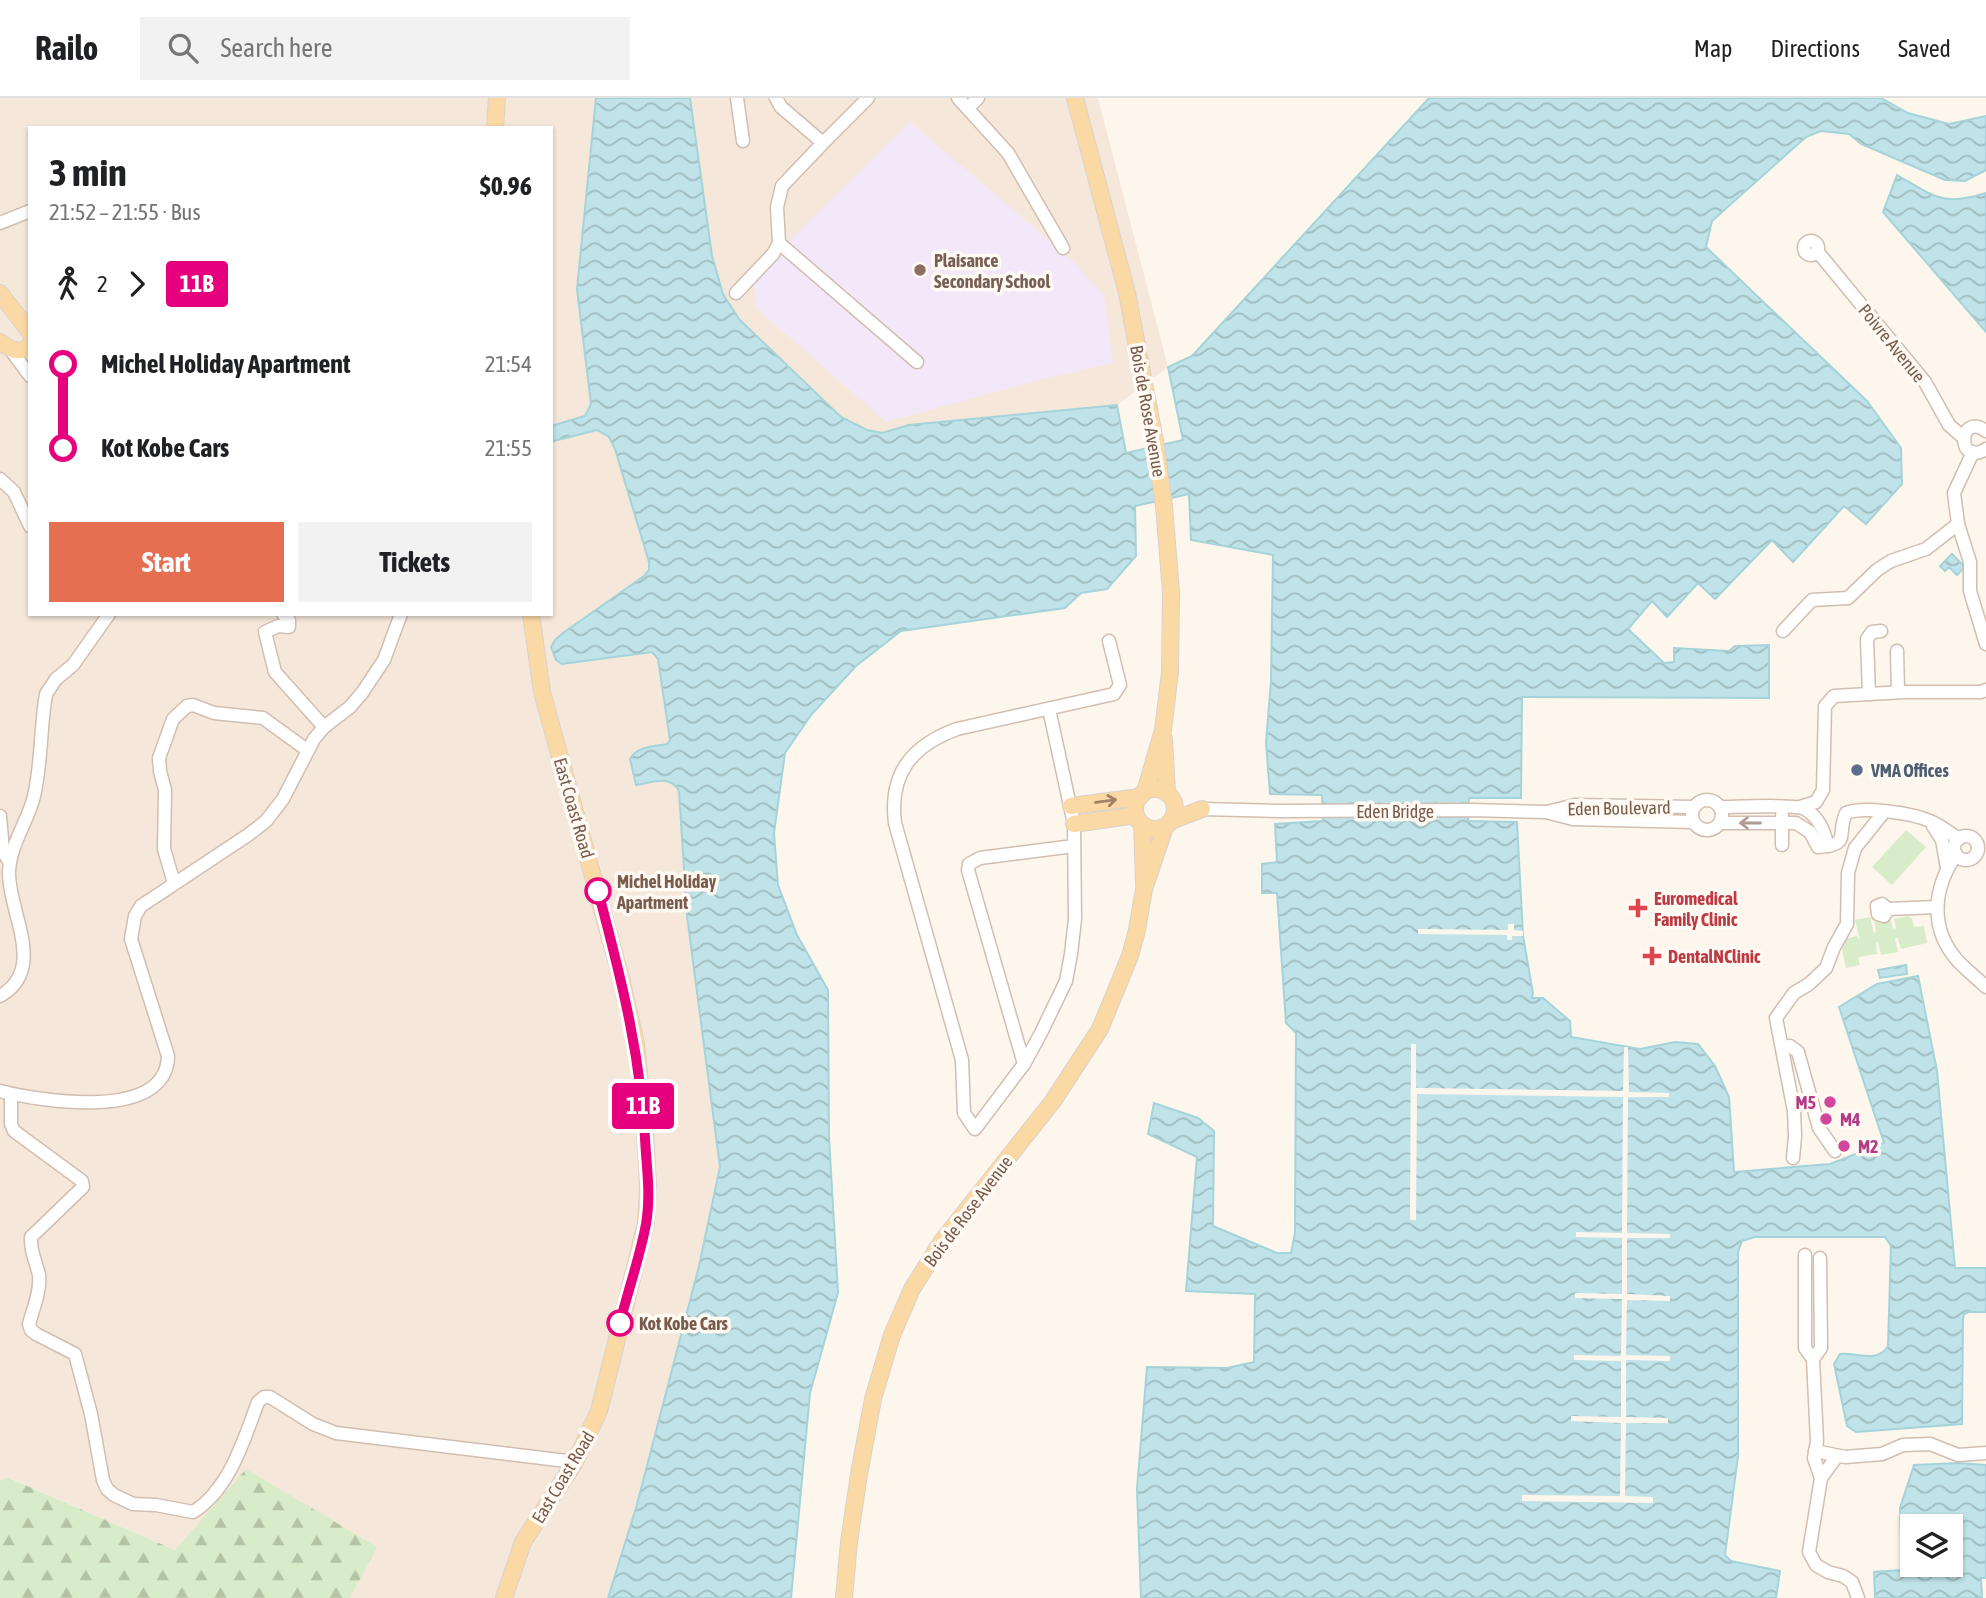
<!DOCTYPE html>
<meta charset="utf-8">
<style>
body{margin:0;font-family:"Asap Condensed",sans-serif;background:#f2f2f2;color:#202124;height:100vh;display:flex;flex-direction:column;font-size:26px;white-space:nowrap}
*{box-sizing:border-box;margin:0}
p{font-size:23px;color:#757577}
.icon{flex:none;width:38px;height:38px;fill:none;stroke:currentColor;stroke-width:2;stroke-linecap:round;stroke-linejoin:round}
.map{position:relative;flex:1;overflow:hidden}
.side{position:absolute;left:28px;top:28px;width:525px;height:490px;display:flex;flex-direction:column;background:#fff;border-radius:0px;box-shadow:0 2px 5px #0004}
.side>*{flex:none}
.badge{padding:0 14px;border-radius:5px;font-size:24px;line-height:46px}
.fabs{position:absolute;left:1900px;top:1416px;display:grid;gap:14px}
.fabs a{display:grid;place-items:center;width:63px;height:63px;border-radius:0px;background:#fff;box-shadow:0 2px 5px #0004;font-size:35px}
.map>.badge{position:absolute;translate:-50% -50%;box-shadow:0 0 0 4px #fff}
.legs{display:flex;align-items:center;gap:10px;height:77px;padding:0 21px;font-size:23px}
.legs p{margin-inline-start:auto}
.summary{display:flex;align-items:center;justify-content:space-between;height:119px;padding:0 21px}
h1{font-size:38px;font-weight:700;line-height:52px}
.cta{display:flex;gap:14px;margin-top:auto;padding:14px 21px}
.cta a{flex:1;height:80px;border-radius:0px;background:#e76f51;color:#fff;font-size:28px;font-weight:700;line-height:80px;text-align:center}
.cta a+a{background:#f2f2f2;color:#202124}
ul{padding:0 21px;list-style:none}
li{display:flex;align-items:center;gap:24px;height:84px;font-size:26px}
li i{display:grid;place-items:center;width:10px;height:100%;margin:0 9px;background:currentColor}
li i::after{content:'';width:18px;height:18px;margin:-9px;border:5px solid;border-radius:50%;background:#fff}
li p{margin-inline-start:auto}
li:first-child i{background:linear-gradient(#0000 50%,currentColor 0)}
li:last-child i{background:linear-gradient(currentColor 50%,#0000 0)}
header{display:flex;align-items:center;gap:42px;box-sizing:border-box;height:98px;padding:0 35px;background:#fff;border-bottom:2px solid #e0e0e0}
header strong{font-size:33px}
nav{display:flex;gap:38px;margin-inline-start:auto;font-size:24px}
.search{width:490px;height:63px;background:#f2f2f2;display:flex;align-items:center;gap:18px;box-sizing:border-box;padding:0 24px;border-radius:0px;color:#757577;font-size:26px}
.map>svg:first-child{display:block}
.residential{fill:#f5e8da}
.education{fill:#f3e8fa}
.forest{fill:url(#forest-firs)}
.pitch{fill:#d8ecc9}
.water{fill:url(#water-waves);stroke:#a5d3da;stroke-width:2;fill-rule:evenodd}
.pier{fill:#fdf6ec}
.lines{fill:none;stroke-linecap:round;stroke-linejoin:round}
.minor-casing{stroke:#d1beb0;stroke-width:15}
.major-casing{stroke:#dad1cd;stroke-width:18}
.minor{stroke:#fff;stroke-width:12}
.major{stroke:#fbd9a5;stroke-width:16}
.oneway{stroke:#a18267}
.oneway2{stroke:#af9d94}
.line-1-casing{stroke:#fff;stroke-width:16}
.line-1{stroke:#e6007e;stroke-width:10}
.education-dot{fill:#8d6e63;stroke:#fffaf3;stroke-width:2.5}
.service-dot{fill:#5c6f8a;stroke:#fffaf3;stroke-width:2.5}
.stop-1-dot{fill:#fff;stroke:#e6007e;stroke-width:3.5}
.health-dot{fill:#e0444e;stroke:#fffaf3;stroke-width:2.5}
.hotel-dot{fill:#d1479c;stroke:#fffaf3;stroke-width:2.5}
.labels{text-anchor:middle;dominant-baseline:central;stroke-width:7;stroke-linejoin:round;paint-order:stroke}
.education-label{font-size:18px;font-weight:bold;fill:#785e54;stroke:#fffaf3;text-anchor:start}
.street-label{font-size:18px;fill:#7a5c4d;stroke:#fffaf3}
.service-label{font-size:18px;font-weight:bold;fill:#4e5e75;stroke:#fffaf3;text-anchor:start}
.stop-label{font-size:18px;font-weight:bold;fill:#7a5c4d;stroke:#fffaf3;text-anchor:start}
.health-label{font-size:18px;font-weight:bold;fill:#be3a42;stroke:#fffaf3;text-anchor:start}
.hotel-label{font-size:18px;font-weight:bold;fill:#b23c85;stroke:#fffaf3;text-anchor:start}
</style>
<header>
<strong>Railo</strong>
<div class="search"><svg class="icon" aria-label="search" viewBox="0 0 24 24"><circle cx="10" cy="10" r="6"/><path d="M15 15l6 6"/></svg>Search here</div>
<nav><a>Map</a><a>Directions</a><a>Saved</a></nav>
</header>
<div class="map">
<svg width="1986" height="1500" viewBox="0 0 1986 1500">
<defs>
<pattern id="forest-firs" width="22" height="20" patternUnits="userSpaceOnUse" patternTransform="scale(1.75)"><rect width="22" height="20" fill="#d8ecc9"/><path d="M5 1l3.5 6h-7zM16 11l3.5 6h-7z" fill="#b4c2a5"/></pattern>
<pattern id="water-waves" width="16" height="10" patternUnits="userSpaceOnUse" patternTransform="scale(1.75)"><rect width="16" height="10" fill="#bfe3e8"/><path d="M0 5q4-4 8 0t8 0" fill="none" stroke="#a0bbbe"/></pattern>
</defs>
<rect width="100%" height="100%" fill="#fdf6ec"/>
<g class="residential">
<path d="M0,0H595L587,271L591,306L585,318L551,328V30H30V516H551V341L554,343L598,332L609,339L615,351L649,464V472L644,478L555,541L562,566L652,554L658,561L670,642L668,646L639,651L636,687L668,682L675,686L679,693L687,819L720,1070L699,1168L679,1245L636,1410L608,1500H350L376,1449L175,1452L10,1380L0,1382Z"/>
<path d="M690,0H1098L1168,269L1117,307L910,327L882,335L867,332L841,319L739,221L723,196L712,158Z"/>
</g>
<path class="education" d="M910,24L1073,163L1104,198L1113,265L1038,282L886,324L756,210L755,192L750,181Z"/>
<path class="forest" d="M246,1371L377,1449L350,1500H0V1382L9,1380L175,1452Z"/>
<g class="pitch">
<path d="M1906,732L1926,749L1892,787L1872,769Z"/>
<path d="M1890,818L1893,831L1896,830L1894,821L1909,818L1910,820H1912L1914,829L1924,828L1927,845L1901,851L1898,840H1895L1898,854L1881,857L1878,844H1876L1877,856L1858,859L1860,867L1846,870L1841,847L1845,846L1844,841L1857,838L1860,843L1855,822L1870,819L1874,835L1876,834L1874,821Z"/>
</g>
<g class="water">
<path d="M596,0H690L712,158L723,196L739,221L841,319L867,332L882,335L909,327L1117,307L1126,355L1183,342L1168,269L1192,258L1429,0H1881L1908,15L1949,26L1986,18V72L1965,83L1945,82L1861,46L1849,36L1821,33L1806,39L1712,123L1706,149L1867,303L1901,350L1902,386L1866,426L1844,408L1793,464L1772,442L1715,501L1698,485L1667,519L1652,503L1628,531L1664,565L1674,564V550L1729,553L1735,548L1769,547V600L1522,599L1521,700H1469L1468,723L1517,724L1523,838L1533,895L1532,900H1543L1570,923L1571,939L1640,951L1675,944L1698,946L1715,968L1729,999L1734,1074L1830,1066L1884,1045L1839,909L1877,886L1918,878L1937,973L1955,1170H1986V1214H1969L1964,1216L1963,1221L1962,1326L1856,1334L1847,1328L1834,1266L1840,1256C1857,1254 1877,1266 1888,1248L1891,1148L1885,1139H1755L1742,1143L1738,1154V1358L1725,1457L1731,1463L1780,1473L1776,1500H1141L1137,1391L1147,1269L1227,1270L1254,1264L1255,1196L1186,1193L1197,1059L1148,1036L1154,1005L1198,1020L1214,1033L1213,1128L1277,1155H1291L1295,1135L1296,935L1286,925L1277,795H1262V766L1277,764L1275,726L1323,723L1322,697L1270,696L1266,644L1271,583L1273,457L1191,442L1189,396L1135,408L1136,458L1107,491L1081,495L1065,510L901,533L856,568L811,617L785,655L774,735L778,787L797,837L828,892L829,1039L838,1195L810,1295L791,1500H608L636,1410L679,1245L699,1168L720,1069L687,818L679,693C670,676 652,685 636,687L630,661C637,648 653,649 667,646L670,642L658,561L652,554L562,566L556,562L551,549L555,542L563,535L644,478L649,472V464L615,351L609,339L597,332L554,343L551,341V328L585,318L591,306L577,191Z"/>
<path d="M1897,77C1934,98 1942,109 1986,95V234L1883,114Z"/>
<path d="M1952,456L1965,469L1957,477L1949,469L1945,473L1940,468Z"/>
<path d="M1906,867L1907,876L1880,880L1878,872Z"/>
<path d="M1959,1365L1986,1367V1480H1981L1982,1500H1875L1874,1474L1902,1472L1900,1410L1914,1367ZM1913,1428H1951V1466H1913Z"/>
</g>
<g class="pier">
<path d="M1508,826H1514V832L1523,833V838H1512V842H1507V837L1418,836V831L1508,832Z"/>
<path d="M1411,946H1416V990L1623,993L1624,949H1628L1629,994L1669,995V999H1628L1627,1135L1670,1136V1140H1627V1196L1670,1198V1203L1627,1202L1626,1257L1670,1258V1263L1626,1262V1319L1668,1320V1325H1626L1625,1398L1653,1399V1405L1522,1403V1397L1620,1398L1621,1325L1571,1323V1318L1621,1319V1263L1574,1262V1257L1621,1258L1622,1201L1575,1200V1195L1622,1196V1140L1576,1139V1134L1622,1135L1623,999L1417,996L1416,1122H1410Z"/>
</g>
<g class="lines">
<defs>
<g id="minor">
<path d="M737,0L743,43"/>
<path d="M776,0L781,9L823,45L868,0"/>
<path d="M958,0L1008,55L1063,150"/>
<path d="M968,10L978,0"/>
<path d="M0,125L30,113"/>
<circle cx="1811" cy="150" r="7"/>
<path d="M779,145L917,264"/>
<path d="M1817,153L1925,284L1949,327L1964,340"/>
<path d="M736,195L773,156L779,145L777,109L782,88L823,45"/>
<path d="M10,251L30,278"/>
<path d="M1986,333C1957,313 1957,370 1986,351"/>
<path d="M1973,354L1954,395L1958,426L1970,464V493L1986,546"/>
<path d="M0,381L14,394L30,428"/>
<path d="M283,516L289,522V529L278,528L265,534L275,574L324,629"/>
<path d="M1783,533L1812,502L1848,500L1877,472L1891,463L1926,451L1958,426"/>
<path d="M1897,553L1898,594"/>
<path d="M1869,596L1867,541L1872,534L1881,533"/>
<path d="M1049,611L1074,726L1075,821L1071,856L1066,883L1041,935L1024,966L975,1031L964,1015L962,962L895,725C889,676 911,648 957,631L1114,596L1120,587L1109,543"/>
<circle cx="1707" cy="717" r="15"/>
<path d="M1720,709C1735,709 1795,706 1805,711C1819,719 1824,733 1828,748"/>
<path d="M1800,709L1816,704L1823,692L1825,608L1834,598L1904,594H1981L1986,592"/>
<path d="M1202,711L1278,713L1472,712L1546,714L1573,721L1693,724"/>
<path d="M1547,714L1575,707L1693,709"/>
<path d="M1782,717V747"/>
<path d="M0,718L3,753L10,765"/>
<path d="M1720,725H1796L1810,734L1818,749C1852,747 1836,737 1846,715C1863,708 1912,715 1930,723C1940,727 1950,735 1959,741"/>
<path d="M1933,728L1942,742L1947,770"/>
<circle cx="1966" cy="750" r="12"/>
<path d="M1956,757C1933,790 1929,831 1958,863C1966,872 1977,880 1986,889"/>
<path d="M174,785L164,751L165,692L160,673L159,660L173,621L187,608L193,607L214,615L263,620L307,652"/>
<path d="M1888,811L1884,818L1878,816L1877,808L1882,806L1888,811L1937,809"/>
<path d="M0,898C48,871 8,814 9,774C10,746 28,724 34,698C42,664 40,630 46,596L56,581L73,567L109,516"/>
<path d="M1782,949L1790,948L1798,954L1819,1030L1835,1053"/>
<path d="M1024,966L968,772L969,766L980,760L1074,748"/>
<path d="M0,993C40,1003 167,1024 168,958L131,841L135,818L141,808L248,737L266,723L283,701L314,641L324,629L350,609L362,595L384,562L401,516"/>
<path d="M11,996V1026L14,1033L82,1083L83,1089L31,1139C30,1154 36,1163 39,1177C41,1192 33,1211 29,1226L31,1232L36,1236L75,1256L91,1316L103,1382L107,1391L114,1397L133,1406L156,1407L193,1414C229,1392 244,1342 258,1304L264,1299H270L313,1326L336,1335L575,1364"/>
<path d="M1793,1060L1795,1038L1794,1013L1776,920L1794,895L1809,886L1826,870L1834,849L1847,826L1848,775L1855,750L1884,714"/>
<path d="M1805,1157V1250L1813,1261"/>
<path d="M1820,1160L1821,1250L1813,1261L1817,1343L1814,1360L1821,1380"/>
<path d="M1815,1353L1845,1359L1882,1356L1903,1347L1930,1346L1958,1357L1986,1355"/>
<path d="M1837,1358L1821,1380L1809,1454L1816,1467L1828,1474L1843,1478L1852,1484L1858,1500"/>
</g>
<g id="major">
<path d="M1075,0L1127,195L1155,343L1164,408L1171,494L1170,574L1163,632L1145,694"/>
<path d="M495,30L497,0"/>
<path d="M0,195L30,234"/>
<path d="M0,244C10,251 18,256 29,249L30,246"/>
<path d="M1164,641L1167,695"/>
<circle cx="1155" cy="711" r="20"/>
<path d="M1071,708L1140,699"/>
<path d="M1171,723L1202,711"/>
<path d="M1074,726L1129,718L1137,720"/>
<path d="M1142,726L1144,785"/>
<path d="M504,1500L523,1444L575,1364L599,1313L646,1125L648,1089L645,1033L636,946L621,880L542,594L531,516"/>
<path d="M844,1500L849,1444L859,1376L873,1301L892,1237L912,1191L942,1143L1053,1003L1100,931L1130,858L1137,832L1144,791L1165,729"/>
</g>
</defs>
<use href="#minor" class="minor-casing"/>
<use href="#major" class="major-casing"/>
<use href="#minor" class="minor"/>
<use href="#major" class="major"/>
</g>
<defs><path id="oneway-shaft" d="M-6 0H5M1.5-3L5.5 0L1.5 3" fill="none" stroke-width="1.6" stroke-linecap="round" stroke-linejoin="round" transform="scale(1.75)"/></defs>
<use class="oneway" href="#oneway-shaft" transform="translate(1106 703) rotate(-8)"/>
<use class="oneway2" href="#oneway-shaft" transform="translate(1750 725) rotate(180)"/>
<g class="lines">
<defs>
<path id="line-1" d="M598,793C622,883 642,962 646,1056C648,1079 650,1103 646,1126C640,1159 628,1192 620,1225"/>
</defs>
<use href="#line-1" class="line-1-casing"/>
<use href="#line-1" class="line-1"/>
</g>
<circle class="education-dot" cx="920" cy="172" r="7"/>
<circle class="service-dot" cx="1857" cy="672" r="7"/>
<g class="stop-1-dot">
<circle cx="598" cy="793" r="12"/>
<circle cx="620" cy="1225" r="12"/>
</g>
<g class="health-dot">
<path d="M1634.5 799.5h7v7h7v7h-7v7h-7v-7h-7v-7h7z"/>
<path d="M1648.5 847.5h7v7h7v7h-7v7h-7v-7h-7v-7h7z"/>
</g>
<g class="hotel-dot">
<circle cx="1830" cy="1004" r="7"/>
<circle cx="1826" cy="1021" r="7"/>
<circle cx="1844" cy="1048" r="7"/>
</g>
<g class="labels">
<g class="education-label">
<text x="934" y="162">Plaisance<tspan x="934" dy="21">Secondary School</tspan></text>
</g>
<g class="street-label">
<text transform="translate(1892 245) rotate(51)">Poivre Avenue</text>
<text transform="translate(1148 313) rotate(80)">Bois de Rose Avenue</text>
<text transform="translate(574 710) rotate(74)">East Coast Road</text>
<text transform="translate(1619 710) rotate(-1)">Eden Boulevard</text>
<text x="1395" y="713">Eden Bridge</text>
<text transform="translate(968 1113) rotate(-53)">Bois de Rose Avenue</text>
<text transform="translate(563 1379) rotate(-59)">East Coast Road</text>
</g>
<g class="service-label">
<text x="1871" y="672">VMA Offices</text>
</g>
<g class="stop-label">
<text x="617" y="783">Michel Holiday<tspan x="617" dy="21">Apartment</tspan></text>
<text x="639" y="1225">Kot Kobe Cars</text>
</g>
<g class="health-label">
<text x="1654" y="800">Euromedical<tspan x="1654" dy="21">Family Clinic</tspan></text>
<text x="1668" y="858">DentalNClinic</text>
</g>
<g class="hotel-label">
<text x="1816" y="1004" text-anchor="end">M5</text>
<text x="1840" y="1021">M4</text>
<text x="1858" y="1048">M2</text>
</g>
</g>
</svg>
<div class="fabs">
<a><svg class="icon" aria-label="layers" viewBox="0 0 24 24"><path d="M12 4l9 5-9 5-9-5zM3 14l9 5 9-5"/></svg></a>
</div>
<b class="badge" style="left:643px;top:1008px;background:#e6007e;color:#fff">11B</b>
<section class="side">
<div class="summary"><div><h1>3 min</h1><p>21:52 – 21:55 · Bus</p></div><b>$0.96</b></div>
<div class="legs"><svg class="icon" aria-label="walk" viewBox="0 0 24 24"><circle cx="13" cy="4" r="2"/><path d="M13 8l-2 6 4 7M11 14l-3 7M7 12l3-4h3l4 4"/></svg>2<svg class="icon" aria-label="forward" viewBox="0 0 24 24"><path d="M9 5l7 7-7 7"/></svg><b class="badge" style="background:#e6007e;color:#fff">11B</b></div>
<ul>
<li><i style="color:#e6007e"></i><b>Michel Holiday Apartment</b><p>21:54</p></li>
<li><i style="color:#e6007e"></i><b>Kot Kobe Cars</b><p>21:55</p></li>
</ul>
<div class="cta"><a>Start</a><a>Tickets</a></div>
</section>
</div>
